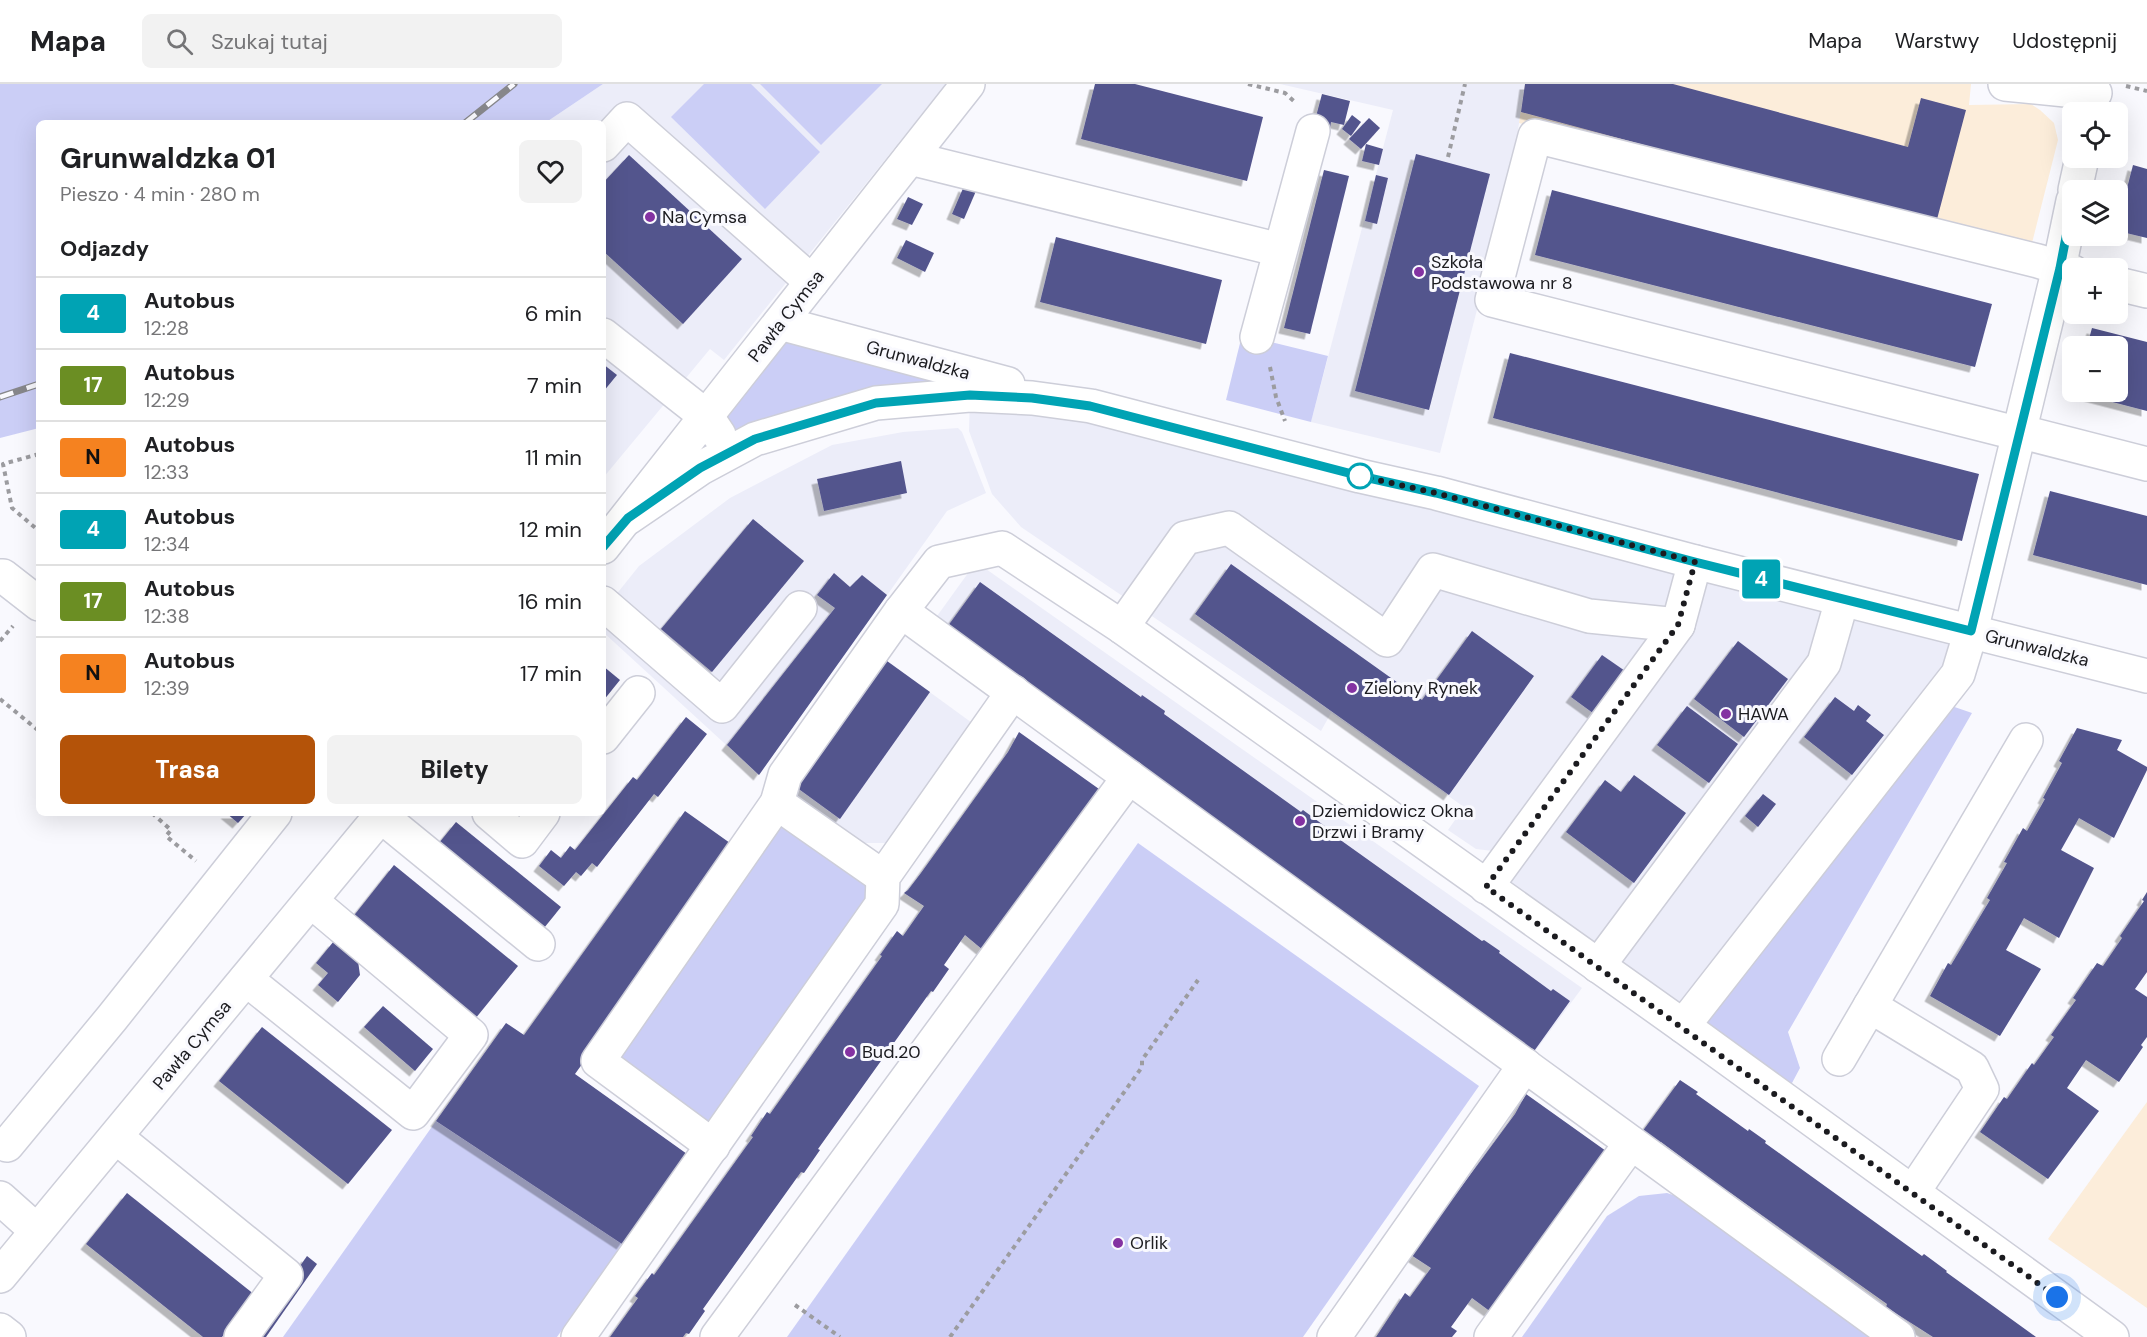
<!DOCTYPE html>
<html lang="pl">
<meta charset="utf-8">
<style>
body{margin:0;font-family:"DM Sans",sans-serif;background:#f2f2f2;color:#202124;height:100vh;display:flex;flex-direction:column;font-size:22px;white-space:nowrap}
*{box-sizing:border-box;margin:0}
p{font-size:20px;color:#757577}
.icon{flex:none;width:33px;height:33px;fill:none;stroke:currentColor;stroke-width:2;stroke-linecap:round;stroke-linejoin:round}
.map{position:relative;flex:1;overflow:hidden}
.panel{position:absolute;left:36px;top:36px;width:570px;height:696px;display:flex;flex-direction:column;background:#fff;border-radius:9px;box-shadow:0 6px 24px #0002}
.panel>*{flex:none}
.badge{padding:0 12px;border-radius:4px;font-size:21px;line-height:39px}
.buttons{position:absolute;left:2062px;top:18px;display:grid;gap:12px}
.buttons a{display:grid;place-items:center;width:66px;height:66px;border-radius:9px;background:#fff;box-shadow:0 6px 24px #0002;font-size:30px}
.you{position:absolute;width:30px;height:30px;margin:-15px;border:4px solid #fff;border-radius:50%;background:#1a73e8;box-shadow:0 0 0 9px #1a73e833}
.map>.badge{position:absolute;translate:-50% -50%;box-shadow:0 0 0 3px #fff}
h2{padding:0 24px;font-size:22px;line-height:54px}
.round{display:grid;place-items:center;flex:none;width:63px;height:63px;border-radius:9px;background:#f2f2f2}
.overview{display:flex;align-items:center;justify-content:space-between;height:102px;padding:0 24px}
h1{font-size:28px;font-weight:800;line-height:45px}
.cta{display:flex;gap:12px;margin-top:auto;padding:12px 24px}
.cta a{flex:1;height:69px;border-radius:9px;background:#b45309;color:#fff;font-size:24px;font-weight:800;line-height:69px;text-align:center}
.cta a+a{background:#f2f2f2;color:#202124}
ul{padding:0;list-style:none}
li{display:flex;align-items:center;gap:18px;height:72px;padding:0 24px;border-top:2px solid #e0e0e0}
li div{flex:1}
li b{display:block;font-size:22px}
li em{font-style:normal}
li .badge{min-width:66px;font-weight:700;text-align:center}
header{display:flex;align-items:center;gap:36px;box-sizing:border-box;height:84px;padding:0 30px;background:#fff;border-bottom:2px solid #e0e0e0}
header strong{font-size:28px}
nav{display:flex;gap:33px;margin-inline-start:auto;font-size:21px}
.search{width:420px;height:54px;background:#f2f2f2;display:flex;align-items:center;gap:15px;box-sizing:border-box;padding:0 21px;border-radius:9px;color:#757577;font-size:22px}
.map>svg:first-child{display:block}
.built{fill:#ecedf9}
.industrial{fill:#fcedda}
.green{fill:#cbcef6}
.building{fill:#53548d;filter:url(#shadow)}
.lines{fill:none;stroke-linecap:round;stroke-linejoin:round}
.minor-casing{stroke:#cdced9;stroke-width:36}
.path{stroke:#9c9ca0;stroke-width:4;stroke-dasharray:4.5 4.5;stroke-linecap:butt}
.minor{stroke:#fff;stroke-width:33}
.rail-casing{stroke:#87878b;stroke-width:7}
.rail{stroke:#f9f9fe;stroke-width:4.5;stroke-dasharray:14;stroke-linecap:butt}
.line-casing{stroke:#fff;stroke-width:14}
.line{stroke:#00a3b4;stroke-width:9}
.walk{stroke:#1b1b1f;stroke-width:6;stroke-dasharray:0 10.8}
.poi-dot{fill:#8432a2;stroke:#f9f9fe;stroke-width:2}
.stop-dot{fill:#fff;stroke:#00a3b4;stroke-width:3}
.labels{text-anchor:middle;dominant-baseline:central;stroke-width:6;stroke-linejoin:round;paint-order:stroke}
.poi-label{font-size:18px;fill:#1b1b1f;stroke:#f9f9fe;text-anchor:start}
.street-label{font-size:18px;fill:#1b1b1f;stroke:#f9f9fe}
</style>
<header>
<strong>Mapa</strong>
<div class="search"><svg class="icon" aria-label="search" viewBox="0 0 24 24"><circle cx="10" cy="10" r="6"/><path d="M15 15l6 6"/></svg>Szukaj tutaj</div>
<nav><a>Mapa</a><a>Warstwy</a><a>Udostępnij</a></nav>
</header>
<div class="map">
<svg width="2147" height="1253" viewBox="0 0 2147 1253">
<defs>
<filter id="shadow"><feDropShadow dx="-5.5" dy="5.5" stdDeviation="0" flood-color="#0004"/></filter>
</defs>
<rect width="100%" height="100%" fill="#f9f9fe"/>
<g class="built">
<path d="M603,0H946L724,276L710,265L603,394V39H545Z"/>
<path d="M1280,0H1525L1510,98L1440,369L1311,338L1393,26Z"/>
<path d="M970,311L1032,314L1971,547L1683,942L1486,803L1493,767L1476,765L1448,746L1464,723L1331,629L1321,647L1021,443L992,410L969,347Z"/>
<path d="M958,344L962,348L986,409L947,427L759,691L603,548V527L639,482L730,414L832,361L903,348Z"/>
<path d="M976,478L1582,904L1525,981L927,546Z"/>
<path d="M887,577L979,644L898,759H863L791,711Z"/>
</g>
<g class="industrial">
<path d="M1525,0H1971L1969,21L2031,20L2040,26L2054,39L2058,56L2031,163L1519,39Z"/>
<path d="M2147,1018V1224L2048,1155Z"/>
</g>
<g class="green">
<path d="M0,0H603L545,39H39V344L0,354Z"/>
<path d="M704,0H751L820,68L765,125L671,33Z"/>
<path d="M760,0H882L821,61Z"/>
<path d="M780,239L1091,322L970,311L755,355L628,434Z"/>
<path d="M1242,251L1328,272L1311,338L1226,316Z"/>
<path d="M1937,617L1972,629L1788,948L1800,984L1784,1014L1683,943Z"/>
<path d="M777,719L883,793L701,1053L598,977Z"/>
<path d="M1138,759L1479,1002L1303,1253H787Z"/>
<path d="M436,1037L622,1160L557,1253H283Z"/>
<path d="M1667,1109L1730,1130L1898,1253H1522L1607,1132L1639,1112Z"/>
</g>
<g class="building">
<path d="M1095,0H1135L1263,33L1247,97L1081,55Z"/>
<path d="M1525,0H1673L1908,63L1921,14L1966,26L1936,139L1521,28Z"/>
<path d="M1322,10L1350,17L1344,41L1331,38L1330,44L1314,40Z"/>
<path d="M1352,31L1361,38L1351,52L1342,45Z"/>
<path d="M1369,34L1380,44L1361,65L1349,55Z"/>
<path d="M1366,60L1383,65L1379,81L1362,77Z"/>
<path d="M1416,70L1490,90L1429,326L1355,307Z"/>
<path d="M629,71L742,175L683,240L603,167V99Z"/>
<path d="M2133,81L2147,85V154L2118,147V139Z"/>
<path d="M1324,86L1349,92L1310,250L1284,244Z"/>
<path d="M1376,91L1388,94L1377,140L1365,137Z"/>
<path d="M964,102L976,107L964,135L952,130Z"/>
<path d="M1552,106L1992,220L1975,283L1535,171Z"/>
<path d="M908,113L923,120L912,141L897,135Z"/>
<path d="M1056,153L1222,196L1206,260L1040,218Z"/>
<path d="M906,156L934,169L925,188L897,174Z"/>
<path d="M2092,244L2147,258V327L2074,308H2118V262H2087Z"/>
<path d="M1510,269L1979,390L1962,457L1493,334Z"/>
<path d="M603,280L617,291L603,308Z"/>
<path d="M901,377L907,409L824,427L817,395Z"/>
<path d="M2050,407L2147,432V501L2033,471Z"/>
<path d="M753,435L804,477L712,588L661,545Z"/>
<path d="M1231,480L1422,616L1472,547L1534,592L1449,711L1195,530Z"/>
<path d="M834,489L850,503L862,491L887,511L759,691L727,661L835,524L817,511Z"/>
<path d="M980,498L1141,613L1142,611L1165,627L1164,630L1301,728L1303,726L1326,743L1325,745L1482,857L1484,856L1500,867L1499,869L1551,907L1553,905L1570,917L1532,970L945,546Z"/>
<path d="M1738,557L1788,595L1744,653L1694,615Z"/>
<path d="M1602,571L1628,589L1597,632L1571,613Z"/>
<path d="M887,577L930,608L840,735L796,703Z"/>
<path d="M603,582L620,596L603,617Z"/>
<path d="M1835,613L1854,627L1858,621L1871,631L1866,637L1884,651L1852,691L1804,653Z"/>
<path d="M1687,622L1738,660L1709,699L1657,661Z"/>
<path d="M686,633L707,650L658,713L654,710L597,783L592,779L581,792L576,788L564,802L539,782L551,766L561,774L570,762L575,766L633,693L637,696Z"/>
<path d="M2077,644L2122,656L2117,666L2147,683V686L2114,754L2079,734L2061,766L2094,784L2059,854L2024,834L2006,866L2041,885L2000,952L1930,912L1948,879L1951,881L1990,816L1987,814L2007,779L2004,778L2023,744L2027,747L2045,715L2043,714L2062,679L2059,677Z"/>
<path d="M1019,648L1099,705L1097,708L983,866L965,851L944,881L949,885L933,908L931,907L818,1065L820,1066L804,1089L801,1088L703,1225L705,1227L689,1250L686,1249L683,1253H610L638,1214L635,1212L652,1189L654,1191L753,1053L751,1052L767,1028L770,1030L882,872L880,871L897,847L903,852L924,822L904,809L908,806L921,789L1008,668Z"/>
<path d="M1634,691L1686,729L1634,799L1566,748L1605,696L1621,708Z"/>
<path d="M1763,710L1776,720L1758,743L1745,732Z"/>
<path d="M685,727L737,764L575,990L687,1070L622,1160L436,1037L506,939L524,951Z"/>
<path d="M226,729H247L238,739Z"/>
<path d="M456,738L561,823L540,849L435,764Z"/>
<path d="M394,781L518,882L475,935L352,834Z"/>
<path d="M2147,808V888L2135,905L2147,913V953L2141,961L2143,963L2119,998L2086,976L2067,1004L2099,1027L2048,1095L1980,1048L2004,1013L2007,1015L2032,979L2034,981L2054,953L2051,951L2076,916L2073,914L2097,879L2103,882L2122,854L2120,852L2144,817L2142,816Z"/>
<path d="M334,857L358,877L360,891L338,918L318,901L328,889L316,879Z"/>
<path d="M383,922L433,965L415,987L364,943Z"/>
<path d="M262,943L392,1046L348,1100L219,997Z"/>
<path d="M1680,996L1698,1008L1696,1010L1748,1047L1749,1045L1766,1057L1765,1059L1922,1172L1924,1170L1947,1187L1946,1188L2036,1253H1933L1886,1223L1887,1220L1729,1108L1728,1110L1711,1098L1712,1096L1661,1058L1659,1061L1642,1048Z"/>
<path d="M1526,1010L1606,1067L1491,1228L1472,1214L1451,1243L1457,1247L1452,1253H1376L1405,1209L1410,1213L1431,1184L1411,1171L1515,1030Z"/>
<path d="M127,1109L255,1211L222,1253H203L86,1160Z"/>
<path d="M307,1172L317,1180L266,1253H261L254,1248Z"/>
</g>
<g class="lines">
<defs>
<g id="minor">
<path d="M2005,0L2095,9"/>
<path d="M603,61L627,35L812,198"/>
<path d="M910,74L1280,166"/>
<path d="M2075,106L2082,74"/>
<path d="M2073,188L2038,177L1535,52L1492,216L2004,346L2018,347L2147,380"/>
<path d="M2118,200L2147,207"/>
<path d="M780,239L1008,300"/>
<path d="M603,251L707,333L719,351"/>
<path d="M1257,253L1313,47"/>
<path d="M628,434L701,384L755,355L876,319L970,311L1032,314L1091,322L1360,392L1436,409L1695,478L2147,592"/>
<path d="M603,463L968,0"/>
<path d="M0,492H3L39,520"/>
<path d="M603,519L722,622L800,524"/>
<path d="M901,527L1898,1253"/>
<path d="M1122,543L1185,454L1229,444L1387,556L1433,486L1589,532L1678,541"/>
<path d="M603,653L638,609"/>
<path d="M777,719L883,793"/>
<path d="M489,729L522,757L543,729"/>
<path d="M381,732L538,860"/>
<path d="M1486,803L1678,541L1695,478"/>
<path d="M1598,882L1824,579L1842,516"/>
<path d="M246,895L413,1029L471,951L311,817"/>
<path d="M1870,922L1972,984L1982,1005L1913,1108"/>
<path d="M1683,942L1958,590L1971,547L2059,184L2073,117"/>
<path d="M1839,975L2026,656"/>
<path d="M116,1053L286,1191L241,1253"/>
<path d="M7,1061L112,934L275,729"/>
<path d="M713,1062L598,977L777,719L785,691L901,527L939,478L1002,464L1122,543L1683,942L2112,1253"/>
<path d="M0,1114L37,1147"/>
<path d="M0,1192L383,729"/>
<path d="M0,1246L9,1253"/>
<path d="M578,1253L882,820L883,793L1013,608"/>
<path d="M717,1253L1129,693"/>
<path d="M1334,1253L1525,981"/>
<path d="M1491,1253L1631,1059"/>
</g>
</defs>
<use href="#minor" class="minor-casing"/>
<g class="path">
<path d="M1248,0L1285,9L1296,19"/>
<path d="M2126,2L2147,7"/>
<path d="M1448,73L1465,0"/>
<path d="M1270,283L1276,313L1285,337"/>
<path d="M39,370L3,380L12,424L39,447"/>
<path d="M0,557L13,542"/>
<path d="M0,615L39,647"/>
<path d="M152,729L171,746L166,752L196,777"/>
<path d="M795,1221L840,1253"/>
<path d="M950,1253L1142,983V976L1198,896"/>
</g>
<use href="#minor" class="minor"/>
<defs>
<g id="rail">
<path d="M465,39L514,0"/>
<path d="M0,313L39,300"/>
</g>
</defs>
<use href="#rail" class="rail-casing"/>
<use href="#rail" class="rail"/>
</g>
<g class="lines">
<defs>
<path id="line" d="M603,463L628,434L700,384L755,355L876,319L970,311L1032,314L1090,322L1360,392L1436,409L1695,478L1971,547L2060,184L2073,117"/>
</defs>
<use href="#line" class="line-casing"/>
<use href="#line" class="line"/>
<path class="walk" d="M1360,392L1436,409L1695,478L1678,541L1486,803L2057,1213"/>
</g>
<g class="poi-dot">
<circle cx="650" cy="133" r="6"/>
<circle cx="1419" cy="188" r="6"/>
<circle cx="1352" cy="604" r="6"/>
<circle cx="1726" cy="630" r="6"/>
<circle cx="1300" cy="737" r="6"/>
<circle cx="850" cy="968" r="6"/>
<circle cx="1118" cy="1159" r="6"/>
</g>
<circle class="stop-dot" cx="1360" cy="392" r="12"/>
<g class="labels">
<g class="poi-label">
<text x="662" y="133">Na Cymsa</text>
<text x="1431" y="178">Szkoła<tspan x="1431" dy="21">Podstawowa nr 8</tspan></text>
<text x="1364" y="604">Zielony Rynek</text>
<text x="1738" y="630">HAWA</text>
<text x="1312" y="727">Dziemidowicz Okna<tspan x="1312" dy="21">Drzwi i Bramy</tspan></text>
<text x="862" y="968">Bud.20</text>
<text x="1130" y="1159">Orlik</text>
</g>
<g class="street-label">
<text transform="translate(786 232) rotate(-52)">Pawła Cymsa</text>
<text transform="translate(918 276) rotate(15)">Grunwaldzka</text>
<text transform="translate(2037 564) rotate(14)">Grunwaldzka</text>
<text transform="translate(192 961) rotate(-50)">Pawła Cymsa</text>
</g>
</g>
</svg>
<div class="buttons">
<a><svg class="icon" aria-label="locate" viewBox="0 0 24 24"><circle cx="12" cy="12" r="6"/><path d="M12 2v4M12 18v4M2 12h4M18 12h4"/></svg></a>
<a><svg class="icon" aria-label="layers" viewBox="0 0 24 24"><path d="M12 4l9 5-9 5-9-5zM3 14l9 5 9-5"/></svg></a>
<a>+</a>
<a>−</a>
</div>
<div class="you" style="left:2057px;top:1213px"></div>
<b class="badge" style="left:1761px;top:495px;background:#00a3b4;color:#fff">4</b>
<section class="panel">
<div class="overview"><div><h1>Grunwaldzka 01</h1><p>Pieszo · 4 min · 280 m</p></div><a class="round"><svg class="icon" aria-label="heart" viewBox="0 0 24 24"><path d="M12 20l-8-8c-3-5 5-10 8-4 3-6 11-1 8 4z"/></svg></a></div>
<h2>Odjazdy</h2>
<ul>
<li><span class="badge" style="background:#00a3b4;color:#fff">4</span><div><b>Autobus</b><p>12:28</p></div><em>6 min</em></li>
<li><span class="badge" style="background:#6b8e23;color:#fff">17</span><div><b>Autobus</b><p>12:29</p></div><em>7 min</em></li>
<li><span class="badge" style="background:#f58220;color:#111">N</span><div><b>Autobus</b><p>12:33</p></div><em>11 min</em></li>
<li><span class="badge" style="background:#00a3b4;color:#fff">4</span><div><b>Autobus</b><p>12:34</p></div><em>12 min</em></li>
<li><span class="badge" style="background:#6b8e23;color:#fff">17</span><div><b>Autobus</b><p>12:38</p></div><em>16 min</em></li>
<li><span class="badge" style="background:#f58220;color:#111">N</span><div><b>Autobus</b><p>12:39</p></div><em>17 min</em></li>
</ul>
<div class="cta"><a>Trasa</a><a>Bilety</a></div>
</section>
</div>
